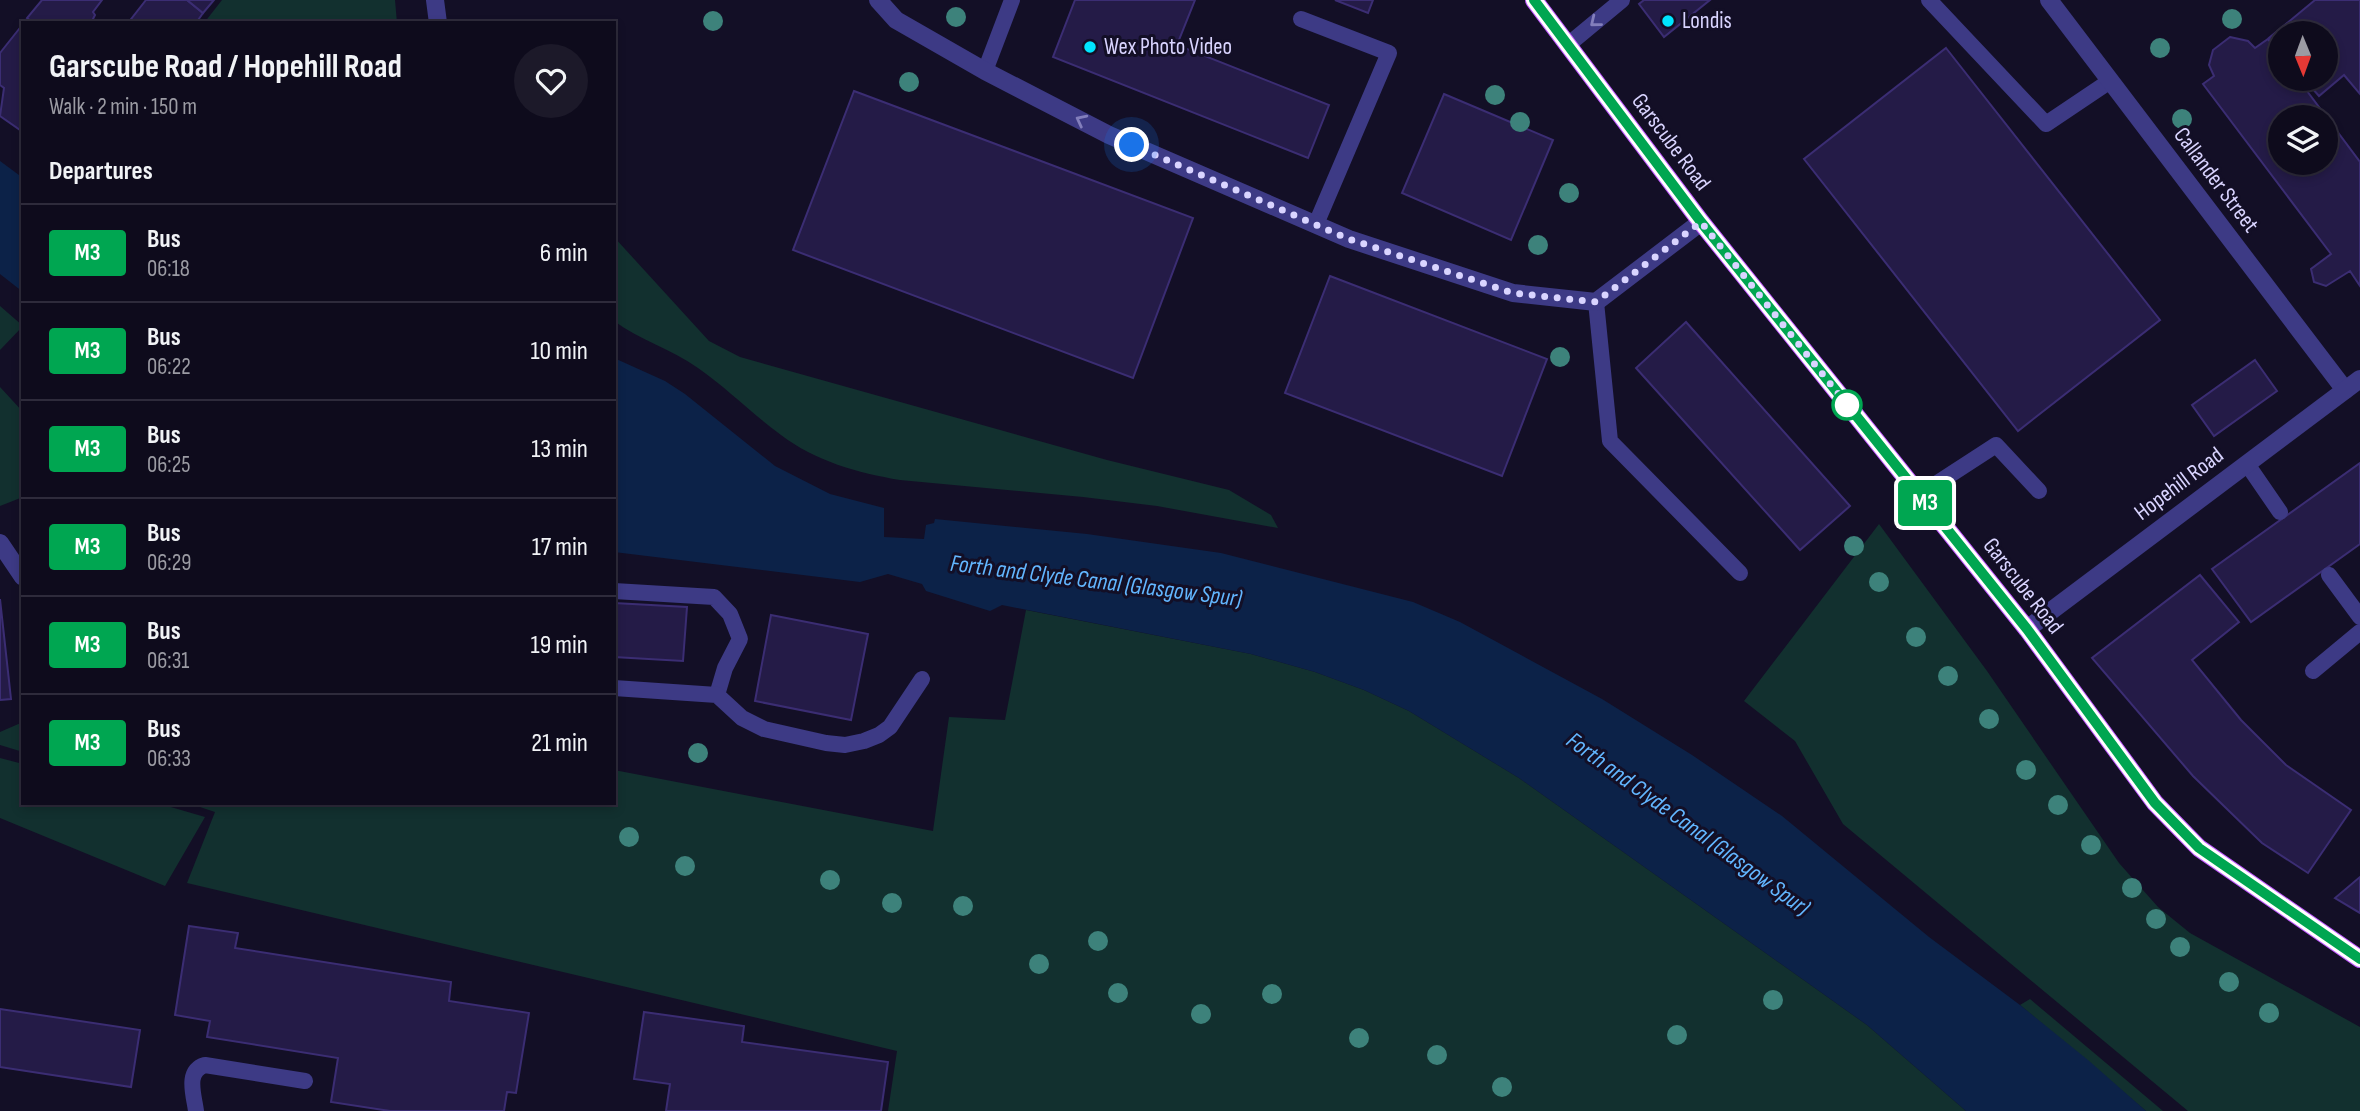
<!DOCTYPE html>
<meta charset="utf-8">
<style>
body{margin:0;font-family:"Sofia Sans Condensed",sans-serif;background:#1c1929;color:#f1f3f6;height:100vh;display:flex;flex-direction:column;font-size:26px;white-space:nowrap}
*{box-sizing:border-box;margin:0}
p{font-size:23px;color:#9b9ba3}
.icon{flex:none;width:38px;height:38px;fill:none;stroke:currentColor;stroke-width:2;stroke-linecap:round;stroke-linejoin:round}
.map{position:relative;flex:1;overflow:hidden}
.side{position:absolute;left:21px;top:21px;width:595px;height:784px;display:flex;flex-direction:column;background:#0e0b1c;border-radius:0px;box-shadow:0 4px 10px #0003,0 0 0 2px #2e2b3b}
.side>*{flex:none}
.badge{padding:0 14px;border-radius:5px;font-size:24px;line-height:46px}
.needle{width:46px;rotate:179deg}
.buttons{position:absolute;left:2268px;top:21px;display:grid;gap:14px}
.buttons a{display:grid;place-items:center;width:70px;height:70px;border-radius:50%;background:#0e0b1c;box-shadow:0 4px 10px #0003,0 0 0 2px #2e2b3b;font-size:35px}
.you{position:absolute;width:35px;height:35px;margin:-18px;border:5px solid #fff;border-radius:50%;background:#1a73e8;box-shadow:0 0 0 10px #1a73e833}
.map>.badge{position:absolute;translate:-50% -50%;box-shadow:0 0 0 4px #fff}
h2{padding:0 28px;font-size:26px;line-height:63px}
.round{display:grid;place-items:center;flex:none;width:74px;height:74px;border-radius:37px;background:#1c1929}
.head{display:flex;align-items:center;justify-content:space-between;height:119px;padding:0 28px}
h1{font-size:33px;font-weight:700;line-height:52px}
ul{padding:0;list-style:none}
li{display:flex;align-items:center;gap:21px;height:98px;padding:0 28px;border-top:2px solid #2e2b3b}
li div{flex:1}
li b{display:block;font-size:26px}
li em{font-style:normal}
li .badge{min-width:77px;font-weight:700;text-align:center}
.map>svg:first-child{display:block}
.green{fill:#12302f}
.water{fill:#0c2248}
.building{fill:#241b47;stroke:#3b2d73;stroke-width:2;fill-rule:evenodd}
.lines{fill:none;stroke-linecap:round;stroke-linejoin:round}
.lane{stroke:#3d3a85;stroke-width:16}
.street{stroke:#3d3a85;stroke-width:18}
.primary{stroke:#c25bff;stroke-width:18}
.tree{fill:#3d827b}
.oneway{stroke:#837fbc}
.line-casing{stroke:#fff;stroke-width:16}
.line{stroke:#00a651;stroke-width:10}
.walk{stroke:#d9d4ff;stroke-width:7;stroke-dasharray:0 12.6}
.poi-dot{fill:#00e5ff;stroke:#130f26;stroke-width:2.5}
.stop-dot{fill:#fff;stroke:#00a651;stroke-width:3.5}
.labels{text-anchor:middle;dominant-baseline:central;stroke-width:6;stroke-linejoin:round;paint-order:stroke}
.poi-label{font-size:23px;fill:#d9d4ff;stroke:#130f26;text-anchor:start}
.street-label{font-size:23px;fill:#d9d4ff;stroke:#130f26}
.water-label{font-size:24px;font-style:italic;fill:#62b6ff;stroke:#130f26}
</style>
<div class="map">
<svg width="2360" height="1111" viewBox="0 0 2360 1111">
<rect width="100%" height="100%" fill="#130f26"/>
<g class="green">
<path d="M222,0H395L397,23H204Z"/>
<path d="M614,237L709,341L740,357L1107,460L1229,490L1271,515L1278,528L1157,506L1083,497L900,480C858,473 815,461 781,435C752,414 727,388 698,368C671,349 640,340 614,321Z"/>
<path d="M0,306L23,326L0,350Z"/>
<path d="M0,387L23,412V497L0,506Z"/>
<path d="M1879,524L1987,671L2119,863L2158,907L2190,933L2360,1027V1111H2188L1843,824L1795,741L1744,701Z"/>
<path d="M1026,610L1251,654L1315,672L1364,690L1409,711L1519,778L1867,1025L1966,1111H888L897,1051L187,883L215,812L188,803H614V770L933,831L949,717L1005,720Z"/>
<path d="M23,722V752L0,745V732Z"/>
<path d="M0,758L23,764V803H157L205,817L165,886L0,818Z"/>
<path d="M2030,999L2163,1111H2146L2020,1005Z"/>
</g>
<g class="water">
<path d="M0,161L23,178V292L0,274Z"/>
<path d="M614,358L665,381L685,394L775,466L830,494L884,508V537L924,539L926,525L934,523L935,519L1087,534L1221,553L1413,602L1460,622L1602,699L1692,755L1782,816L1929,937L2020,1005L2088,1060L2146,1111H1966L1867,1025L1519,778L1409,711L1364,690L1315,672L1251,654L1002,605L990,611L926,591L922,584L888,574L860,582L614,552Z"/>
</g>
<g class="building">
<path d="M42,0H102L93,12L95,15L91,23H33L27,18Z"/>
<path d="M146,0H187L203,13L196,23H128Z"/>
<path d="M187,0H214L203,13Z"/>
<path d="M1075,0H1195L1177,45L1329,105L1308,158L1053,57Z"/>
<path d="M1335,0H1373L1368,13Z"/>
<path d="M1644,0H1710L1664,37L1639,4Z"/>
<path d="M2315,0H2360V94L2344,75L2319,96L2304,79H2326V33H2280V51L2269,38Z"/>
<path d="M23,24V132L0,116L4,88L0,85V53Z"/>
<path d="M2230,37L2248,41L2255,48L2268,39L2280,56V79H2298L2360,162V286L2350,271L2326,286L2314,282L2311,269L2331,254L2203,84L2214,76L2209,65L2213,50ZM2280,117H2326V163H2280Z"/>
<path d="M1946,48L2160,320L2018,431L1804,159Z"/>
<path d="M854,91L1193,218L1133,378L793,250Z"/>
<path d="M1444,94L1553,140L1511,240L1402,193Z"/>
<path d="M1330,276L1547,359L1502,476L1285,393Z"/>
<path d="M1686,322L1850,506L1800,550L1636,368Z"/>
<path d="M2255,360L2277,391L2214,436L2192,405Z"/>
<path d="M2360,463V544L2251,622L2212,569Z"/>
<path d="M2200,575L2239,622L2192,660L2241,720L2286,765L2351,810L2308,873L2262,843L2193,776L2092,658Z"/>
<path d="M0,599L11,699L0,700Z"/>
<path d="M614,603L687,607L683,661L614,657Z"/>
<path d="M771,615L868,634L851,720L755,701Z"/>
<path d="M2360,877V913L2335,898Z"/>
<path d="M189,926L238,933L235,948L451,982L449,1001L529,1013L516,1093L507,1092L504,1111H390L331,1102L338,1058L207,1037L210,1021L175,1015Z"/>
<path d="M0,1009L140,1030L131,1087L0,1067Z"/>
<path d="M644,1012L744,1026L742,1042L888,1062L881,1111H666L670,1084L634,1079Z"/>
</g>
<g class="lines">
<g class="lane">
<path d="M1929,0L2046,124L2110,81"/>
<path d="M1301,19L1389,53L1316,224"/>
<path d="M1569,44L1622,0"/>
<path d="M985,71L1012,0"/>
<path d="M1596,302L1610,441L1740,573"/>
<path d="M2247,464L2280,512"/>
<path d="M1919,495L1996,445L2039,491"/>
<path d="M2329,575L2360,617"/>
<path d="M614,591L714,597L730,614L740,639L725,668L717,695"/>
<path d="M2313,671L2360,632"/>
<path d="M614,688L717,695L742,718L764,729L826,743L845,745L864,741L879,735L890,727L922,679"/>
<path d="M196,1111C194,1095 185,1071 205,1065L305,1081"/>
</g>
<g class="street">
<path d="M435,0L438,23"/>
<path d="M878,0L896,20L985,71L1109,135L1349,239L1513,293L1596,302L1701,222"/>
<path d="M2049,0L2345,390"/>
<path d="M0,543L23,577"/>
<path d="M2027,629L2360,379"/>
</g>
<path class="primary" d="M1534,0L1701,222L2027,629L2155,803L2199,848L2360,959"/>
</g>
<g class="tree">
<circle cx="956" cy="17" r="10"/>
<circle cx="2232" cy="19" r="10"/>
<circle cx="713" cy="21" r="10"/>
<circle cx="2160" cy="48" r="10"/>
<circle cx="909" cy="82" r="10"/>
<circle cx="1495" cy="95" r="10"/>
<circle cx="2182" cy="119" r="10"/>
<circle cx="1520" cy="122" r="10"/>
<circle cx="1569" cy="193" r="10"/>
<circle cx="1538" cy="245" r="10"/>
<circle cx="1560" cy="357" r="10"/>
<circle cx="1854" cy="546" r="10"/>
<circle cx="1879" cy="582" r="10"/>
<circle cx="1916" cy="637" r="10"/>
<circle cx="1948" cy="676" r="10"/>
<circle cx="1989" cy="719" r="10"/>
<circle cx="698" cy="753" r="10"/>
<circle cx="2026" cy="770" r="10"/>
<circle cx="2058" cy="805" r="10"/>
<circle cx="629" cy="837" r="10"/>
<circle cx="2091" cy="845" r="10"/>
<circle cx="685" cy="866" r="10"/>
<circle cx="830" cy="880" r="10"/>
<circle cx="2132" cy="888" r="10"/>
<circle cx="892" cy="903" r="10"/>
<circle cx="963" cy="906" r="10"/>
<circle cx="2156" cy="919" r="10"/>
<circle cx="1098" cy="941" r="10"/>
<circle cx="2180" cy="947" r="10"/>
<circle cx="1039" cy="964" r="10"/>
<circle cx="2229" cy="982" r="10"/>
<circle cx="1118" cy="993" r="10"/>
<circle cx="1272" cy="994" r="10"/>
<circle cx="1773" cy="1000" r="10"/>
<circle cx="2269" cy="1013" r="10"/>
<circle cx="1201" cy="1014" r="10"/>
<circle cx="1677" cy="1035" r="10"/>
<circle cx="1359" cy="1038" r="10"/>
<circle cx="1437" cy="1055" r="10"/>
<circle cx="1502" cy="1087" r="10"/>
</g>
<defs><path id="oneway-chevron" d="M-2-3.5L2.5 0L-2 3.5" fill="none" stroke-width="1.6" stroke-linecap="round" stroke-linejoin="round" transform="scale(1.75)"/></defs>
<g class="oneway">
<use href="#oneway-chevron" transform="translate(1595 22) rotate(141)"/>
<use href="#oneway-chevron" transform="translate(1081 120) rotate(-153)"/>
</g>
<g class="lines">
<defs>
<path id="line" d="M1534,0L1701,222L2027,629L2155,803L2199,848L2360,959"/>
</defs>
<use href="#line" class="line-casing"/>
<use href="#line" class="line"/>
<path class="walk" d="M1132,145L1349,239L1513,293L1596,302L1701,222L1852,411L1847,405"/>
</g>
<g class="poi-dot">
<circle cx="1668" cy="21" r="7"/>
<circle cx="1090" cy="47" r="7"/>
</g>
<circle class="stop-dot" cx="1847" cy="405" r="14"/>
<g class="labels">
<g class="poi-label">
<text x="1682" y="21">Londis</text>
<text x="1104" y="47">Wex Photo Video</text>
</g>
<g class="street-label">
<text transform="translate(1671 142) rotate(53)">Garscube Road</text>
<text transform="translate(2216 180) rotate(53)">Callander Street</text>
<text transform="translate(2179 484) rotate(-37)">Hopehill Road</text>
<text transform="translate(2023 586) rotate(52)">Garscube Road</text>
</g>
<g class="water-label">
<text transform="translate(1096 581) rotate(7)">Forth and Clyde Canal (Glasgow Spur)</text>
<text transform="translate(1688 824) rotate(36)">Forth and Clyde Canal (Glasgow Spur)</text>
</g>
</g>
</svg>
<div class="buttons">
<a><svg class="needle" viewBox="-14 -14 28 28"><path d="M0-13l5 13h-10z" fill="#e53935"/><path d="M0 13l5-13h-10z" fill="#9b9ba3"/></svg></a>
<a><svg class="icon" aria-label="layers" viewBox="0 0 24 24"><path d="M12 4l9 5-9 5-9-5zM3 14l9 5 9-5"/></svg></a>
</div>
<div class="you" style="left:1132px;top:145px"></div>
<b class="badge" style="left:1925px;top:503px;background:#00a651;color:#fff">M3</b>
<section class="side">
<div class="head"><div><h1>Garscube Road / Hopehill Road</h1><p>Walk · 2 min · 150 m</p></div><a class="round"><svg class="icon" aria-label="heart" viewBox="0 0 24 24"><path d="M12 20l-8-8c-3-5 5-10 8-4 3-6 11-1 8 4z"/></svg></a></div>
<h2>Departures</h2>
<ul>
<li><span class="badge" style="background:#00a651;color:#fff">M3</span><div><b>Bus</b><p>06:18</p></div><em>6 min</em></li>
<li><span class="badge" style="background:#00a651;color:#fff">M3</span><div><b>Bus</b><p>06:22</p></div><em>10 min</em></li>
<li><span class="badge" style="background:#00a651;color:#fff">M3</span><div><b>Bus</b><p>06:25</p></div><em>13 min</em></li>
<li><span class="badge" style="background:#00a651;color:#fff">M3</span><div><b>Bus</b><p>06:29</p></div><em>17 min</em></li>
<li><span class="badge" style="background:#00a651;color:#fff">M3</span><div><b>Bus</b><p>06:31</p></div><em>19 min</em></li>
<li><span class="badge" style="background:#00a651;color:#fff">M3</span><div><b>Bus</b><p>06:33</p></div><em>21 min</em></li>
</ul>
</section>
</div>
